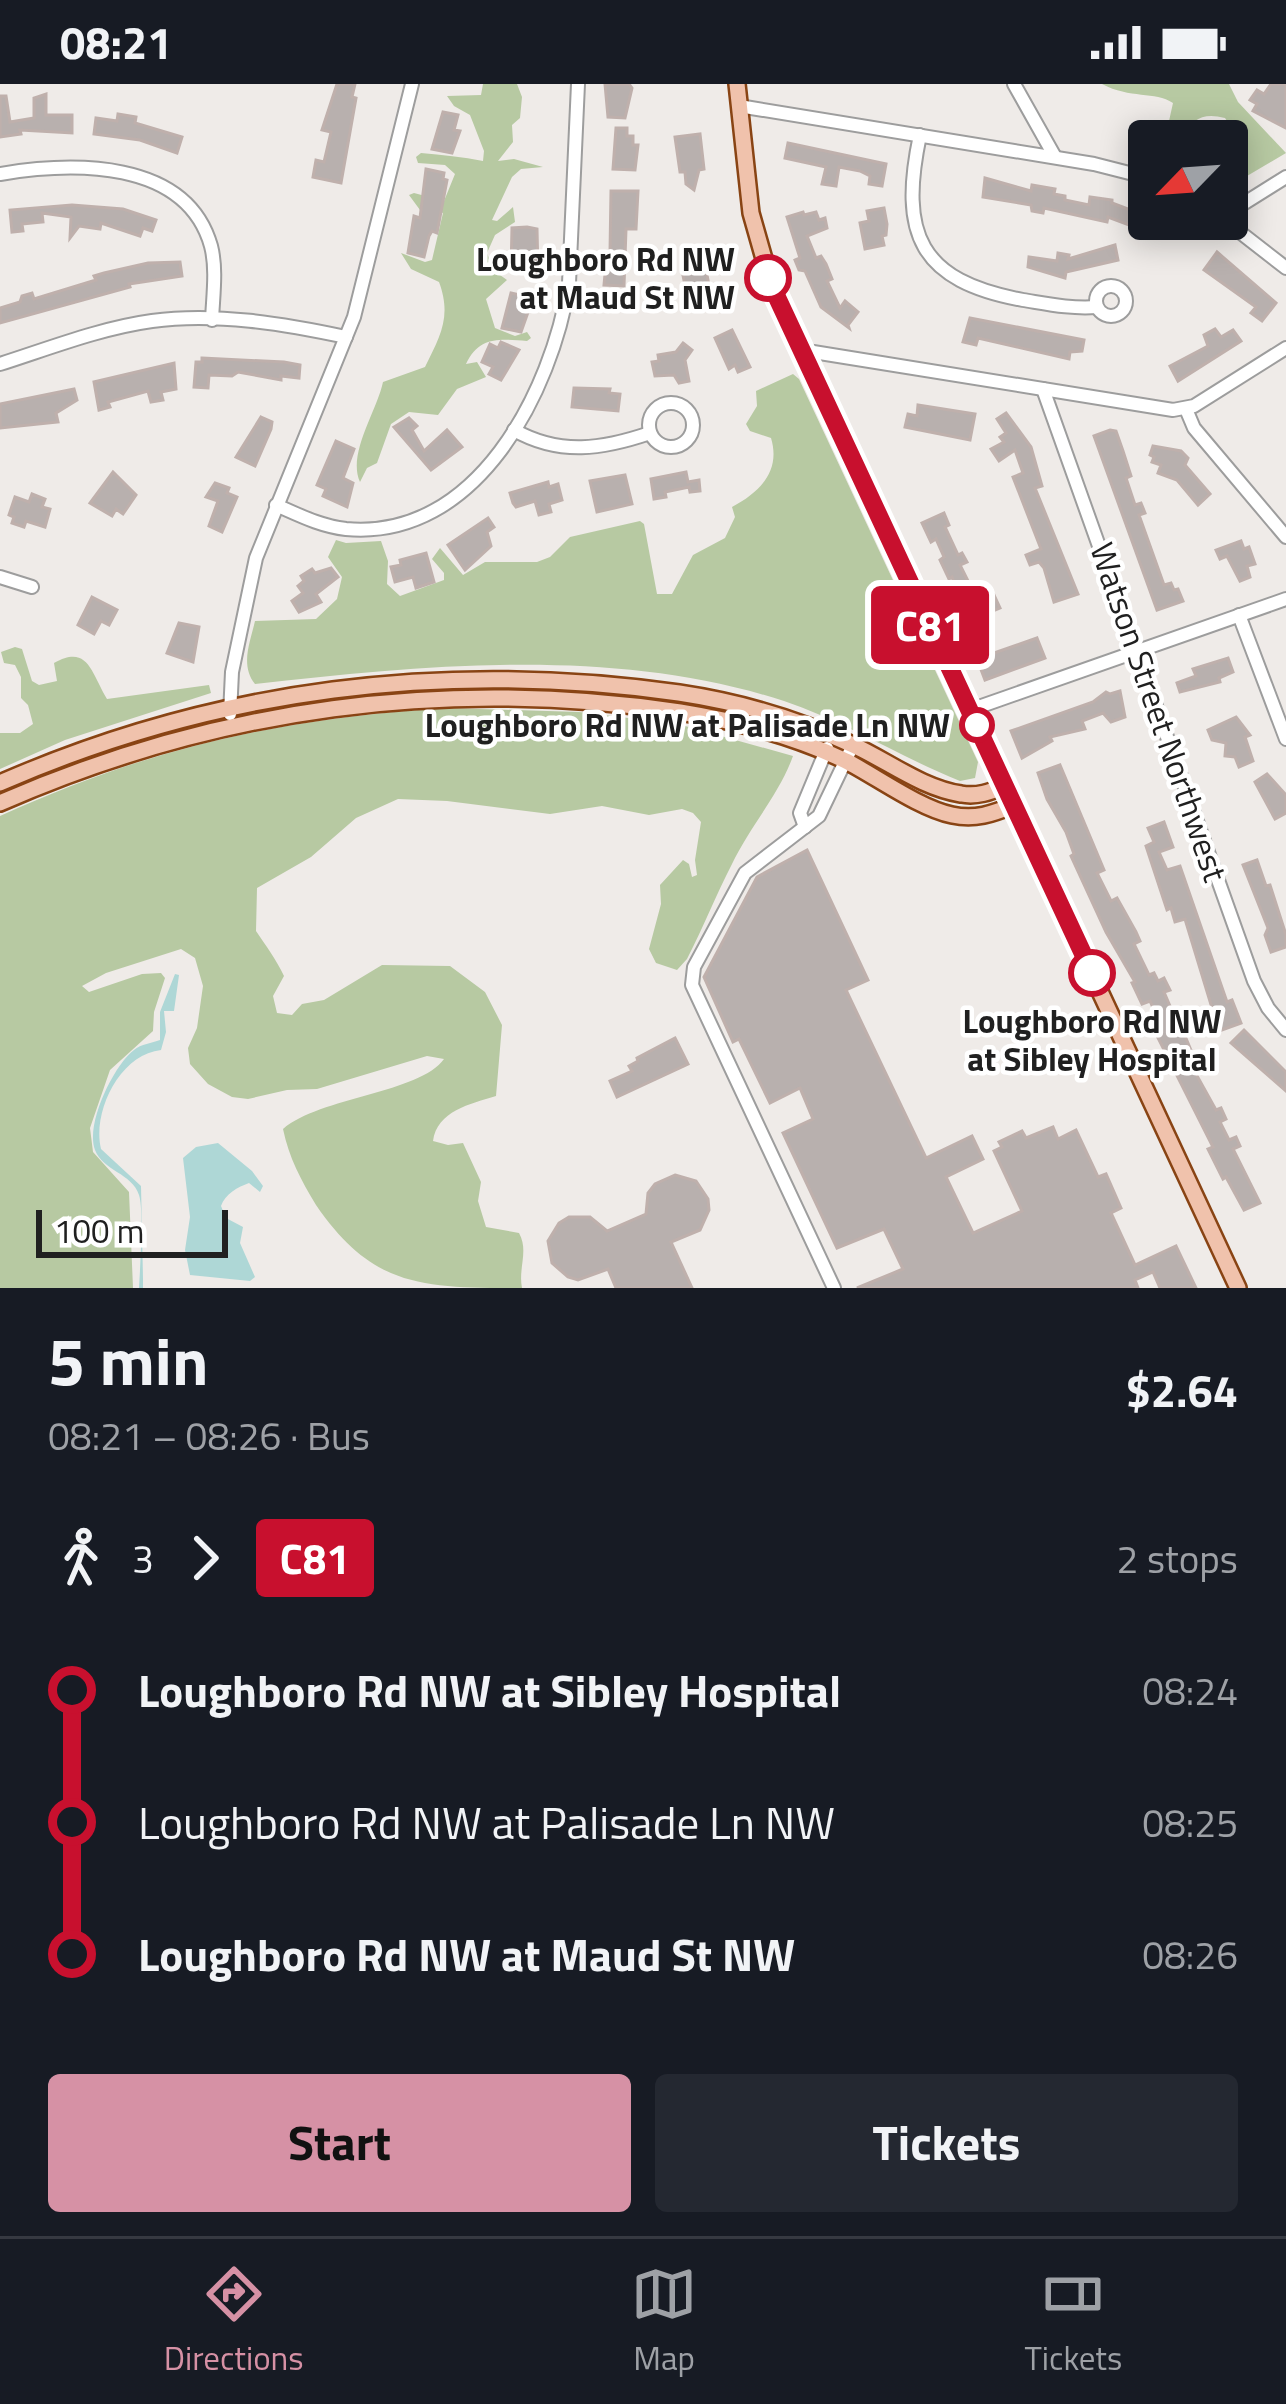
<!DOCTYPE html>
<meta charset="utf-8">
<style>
body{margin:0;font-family:"Titillium Web",sans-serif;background:#242831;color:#f1f3f6;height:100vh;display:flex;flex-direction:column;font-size:45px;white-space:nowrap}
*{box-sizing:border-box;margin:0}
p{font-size:39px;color:#9ea1a6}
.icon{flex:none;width:66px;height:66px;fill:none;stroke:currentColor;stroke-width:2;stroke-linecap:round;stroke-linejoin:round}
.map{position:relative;height:1204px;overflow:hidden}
.sheet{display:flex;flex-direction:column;background:#171b24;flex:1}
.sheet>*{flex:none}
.badge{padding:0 24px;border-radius:9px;font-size:42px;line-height:78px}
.needle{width:78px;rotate:245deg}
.fabs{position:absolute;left:1128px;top:36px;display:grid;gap:24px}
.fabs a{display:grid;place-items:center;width:120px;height:120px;border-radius:12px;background:#171b24;box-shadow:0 6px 30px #0003;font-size:60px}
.scale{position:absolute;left:36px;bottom:30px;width:192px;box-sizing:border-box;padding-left:12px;border:6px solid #202020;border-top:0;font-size:33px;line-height:42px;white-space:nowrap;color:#202020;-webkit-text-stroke:9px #fff;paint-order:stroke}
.map>.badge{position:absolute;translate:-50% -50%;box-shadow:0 0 0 6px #fff}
.legs{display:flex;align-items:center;gap:18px;height:132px;padding:0 48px;font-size:39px}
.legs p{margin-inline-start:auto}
.head{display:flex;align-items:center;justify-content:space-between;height:204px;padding:0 48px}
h1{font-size:66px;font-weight:700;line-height:90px}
.action{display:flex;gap:24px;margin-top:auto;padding:24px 48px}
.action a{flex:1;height:138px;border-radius:12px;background:#d691a5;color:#111;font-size:48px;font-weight:700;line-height:138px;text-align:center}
.action a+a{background:#242831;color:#f1f3f6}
ul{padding:0 48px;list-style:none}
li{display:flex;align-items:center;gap:42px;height:132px;font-size:45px}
li i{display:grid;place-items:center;width:18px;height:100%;margin:0 15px;background:currentColor}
li i::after{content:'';width:30px;height:30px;margin:-15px;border:9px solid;border-radius:50%;background:#171b24}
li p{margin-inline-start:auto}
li:first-child i{background:linear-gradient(#0000 50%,currentColor 0)}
li:last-child i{background:linear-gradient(currentColor 50%,#0000 0)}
.status{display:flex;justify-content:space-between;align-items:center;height:84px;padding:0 60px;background:#171b24;direction:ltr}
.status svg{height:33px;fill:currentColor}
.tabs{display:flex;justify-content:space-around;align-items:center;height:168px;border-top:3px solid #363941;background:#171b24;font-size:33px;color:#9ea1a6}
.tabs a{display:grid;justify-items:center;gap:6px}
.tabs .current{color:#d691a5}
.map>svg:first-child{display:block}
.forest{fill:#b7c9a2}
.water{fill:#aed7d6}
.building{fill:#b8b0ae;stroke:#bfb0ac;stroke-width:3}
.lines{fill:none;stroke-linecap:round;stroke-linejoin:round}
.minor-casing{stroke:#9d9d9d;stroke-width:16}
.major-casing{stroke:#894414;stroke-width:20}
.minor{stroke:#fff;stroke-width:12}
.major{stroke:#f0c2ac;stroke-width:15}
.line-1-casing{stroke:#fff;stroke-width:27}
.line-1{stroke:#c8102e;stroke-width:18}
.stop-1-dot{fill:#fff;stroke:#c8102e;stroke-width:6}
.labels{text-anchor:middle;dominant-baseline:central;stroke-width:9;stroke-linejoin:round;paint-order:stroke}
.stop-label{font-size:33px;font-weight:bold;fill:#202020;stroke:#fff;text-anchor:end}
.street-label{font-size:33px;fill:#202020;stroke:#fff}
</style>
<div class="status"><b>08:21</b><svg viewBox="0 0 49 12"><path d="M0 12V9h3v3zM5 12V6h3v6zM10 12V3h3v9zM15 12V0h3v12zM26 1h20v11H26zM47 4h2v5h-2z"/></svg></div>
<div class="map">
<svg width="1286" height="1204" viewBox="0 0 1286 1204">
<rect width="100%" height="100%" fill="#efebe8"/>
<g class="forest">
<path d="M483,0H517L522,13L520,34L512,41L513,58L498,77L514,75L543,83L521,85L512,93L492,136L497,137L513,123L515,138L495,151L487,169L493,186L507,196L486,215L495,244L515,252L527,248L531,254L527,257C500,255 479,252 466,280L477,278L486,293L457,305L438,331L409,328L391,340L377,379L367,384L360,398C347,370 377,327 383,298L425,283C440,252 452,233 439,198L411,185L401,169L425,178L432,176L443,129L423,123L420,126L409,111L414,109L444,117L455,90L445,81L418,79L416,73L421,69C442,71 463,73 483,77L484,67L470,31L454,22L447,12L481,11Z"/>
<path d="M1102,0H1229L1238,18L1286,69L1247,92L1239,55L1225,34C1203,28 1193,35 1181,52L1167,46L1173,19C1155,7 1130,15 1102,0Z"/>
<path d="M793,290L799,295L978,678L975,694L960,697C900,673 846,638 784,617C614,562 429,581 255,600C240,581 250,559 255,537L316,535L337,515L342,493L328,473L336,456L346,459L381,457L388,477L387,500L400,512L444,496V489L432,475L440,464L463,491L485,478H537L550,473L570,453L640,437L644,440L657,510H672L693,471L725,454L735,433L732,423C760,408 781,387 771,354L750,347L746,340L757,322L756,307Z"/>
<path d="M15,563L22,565L32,597L39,601L57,597L54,579C88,560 91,588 107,615L209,601L211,609L65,656L0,685V649H20L33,640L28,621L21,614V593L15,581L4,579L1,568Z"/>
<path d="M448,624L579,628L678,640L793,672C779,711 750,742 732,780C716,811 703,844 687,875L677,886L656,879L649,865L661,820L660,801L683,776L689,780L692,793L697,791L695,776L701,738L693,729L682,725L649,731L602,722L550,730L447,717L398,715L356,734L311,773L257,804L256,847C266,862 276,875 284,892L273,912L277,929L292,931L302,920L324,916L382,881L450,882L485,908L502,941L496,1012C470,1020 437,1027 433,1057L448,1061L463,1059L481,1098L478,1117L486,1143L519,1149C529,1167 518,1184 522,1204C423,1204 373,1204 316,1121C301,1096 289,1074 283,1045C320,1013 420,1009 444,975L427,972L317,1005L287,1006L248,1015L232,1013L208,1000L190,980L188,964L197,944L203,902L195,874L181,865L106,889L82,902L89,908L142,890L161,889L165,894L154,928L153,947L110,986L90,1044L93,1068L129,1108L133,1204H0V732C152,663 282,634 448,624Z"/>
</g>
<g class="water">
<path d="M175,890L179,891L174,927H164L166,948L161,966C120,970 92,1028 101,1065L141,1102L143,1195V1204H139C140,1186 144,1125 139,1111C132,1089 103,1087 95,1066C85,1040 114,981 134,966C141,960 152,959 160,956V928Z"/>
<path d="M218,1059L252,1087L263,1102L260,1108L249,1099C238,1103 225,1110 221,1122L226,1134L243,1143L240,1159L255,1193L250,1197L190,1191L185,1166L190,1133L183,1074L196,1063Z"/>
</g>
<g class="building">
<path d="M337,0H355L352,13L356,14L341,99L313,93L316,76L324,78L331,48L322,46Z"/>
<path d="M605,0H629L632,4L625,34L608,33Z"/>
<path d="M1271,0H1286V44L1253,27L1257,20L1250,16L1257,6L1264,10Z"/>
<path d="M46,10V31H72V49L20,46L21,50L0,53V12H6L10,38L34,34V14Z"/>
<path d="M443,28L458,31L454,46L460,47L452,69L432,65Z"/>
<path d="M118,30L136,33L135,39L182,53L177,69L140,56L94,50L96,34L117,37Z"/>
<path d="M616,44H627V52H633V61H638L635,86L613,85Z"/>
<path d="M700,50L704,85L699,86L694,106L686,100L685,88H680L675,53Z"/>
<path d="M788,59L886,80L882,102L869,100L870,92L860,87L839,83L836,102L822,100L826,83L785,74Z"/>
<path d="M426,85L444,89L443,95L447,96L437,149L432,147L429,152L424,173L408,169L414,132L420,134Z"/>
<path d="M985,94L1031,107L1032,101L1055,105L1054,110L1065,112V116L1089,121L1090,113L1112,116V119L1133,127L1134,123L1149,129V135H1153L1148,148L1108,133L1107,138L1044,124L1043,129L1032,127L1031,121L983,113Z"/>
<path d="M611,107H638L636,145H626L624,202L604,201L607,169H610Z"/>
<path d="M72,121L123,125L156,136L152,147L143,144L140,152L101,139L100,145L79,142L70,154L71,133L42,129L43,138L22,140L23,147L12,148L10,126Z"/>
<path d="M884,124L887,140L886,151L882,152L884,161L865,165L860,139L869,137L867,127Z"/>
<path d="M803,128L804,131L816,128L819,136L825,134L827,144L807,152L816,174L821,172L826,180L832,195L827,197L840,224L845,217L858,228L848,241L849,244L821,223L805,187L799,186L795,176L800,174L787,133Z"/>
<path d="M527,143L537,145L538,188L511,186L512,144Z"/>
<path d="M1115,161L1118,176L1066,188L1065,194L1028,183L1029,173L1057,177L1058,169L1069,171L1068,175Z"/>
<path d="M1217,168L1276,219L1262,237L1251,229L1256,223L1204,186Z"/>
<path d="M696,169L699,182L705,181L711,211L697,214L695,205L686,207L682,186L686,185L684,172Z"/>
<path d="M180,178L182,192L129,200L130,203L0,239V224L20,218L22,212L32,209L34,215L96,196L94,192L104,189L148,179Z"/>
<path d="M511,209L533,214L521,248L502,244Z"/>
<path d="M970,234L1084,256L1082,267L1070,268L1069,275L978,254L976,261L963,258Z"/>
<path d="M1215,245L1221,253L1233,246L1241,257L1178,297L1170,282L1208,262L1204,251Z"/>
<path d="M732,246L750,283L738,288L735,281L729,285L715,254Z"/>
<path d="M501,258L519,266L501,296L489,290L493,283L482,278L490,260L498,264Z"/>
<path d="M683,259L692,266L685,276L689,297L679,299L674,291L655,292L652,278L659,277L658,271L676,268Z"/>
<path d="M202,274L284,278L300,281L299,294L281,292V296L238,288L232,292L209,291L208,304L194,303L196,278H202Z"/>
<path d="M174,279L176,305L161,308L163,316L151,318L148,307L108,318L110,323L99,326L94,298Z"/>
<path d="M574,304L610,305L609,309L620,310L618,327L572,323Z"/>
<path d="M74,305L77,316L56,329L58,338L0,344V320Z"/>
<path d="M918,321L975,330L970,356L905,343L908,330L917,332Z"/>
<path d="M1006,329L1031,363L1042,402L1035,404L1078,510L1054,518L1044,484L1039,478L1030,481L1026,471L1041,465L1013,393L1023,389L1015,366L999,377L991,365L1004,358L1000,353L1006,349L997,335Z"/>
<path d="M261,333L272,338L271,345L255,382L236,373Z"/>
<path d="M409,334L417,342L412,346L424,367L447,346L462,363L431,386L394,343Z"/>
<path d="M1110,346L1116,347L1123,367L1131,392L1126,394L1135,421L1141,419L1145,429L1139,431L1164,501L1171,499L1174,506L1178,505L1183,517L1157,526L1094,352Z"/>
<path d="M336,357L354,365L343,394L353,399L347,423L323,412L326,405L317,401Z"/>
<path d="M1153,362L1181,367L1188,374L1185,381L1210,410L1198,421L1177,396L1158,389L1161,381L1152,378L1154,373L1150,371Z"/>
<path d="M113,388L136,411L123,430L116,425L112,432L90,419Z"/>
<path d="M686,388L688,398L699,396L700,407L690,408L689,403L665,408L666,413L654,415L651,395Z"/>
<path d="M625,391L632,420L597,428L590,397Z"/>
<path d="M548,398L549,403L558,400L562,416L549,420L551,428L539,431L535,417L516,423L513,419L510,409Z"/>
<path d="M215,399L229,404L227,409L237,413L222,448L209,442L218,417L206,413Z"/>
<path d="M32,410L45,415L42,423L50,425L45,443L26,437L24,443L12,439L14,433L9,431L15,413L29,418Z"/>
<path d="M944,429L949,441L945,443L958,471L962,469L967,478L960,481L975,511L980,509L983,516L994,511L1000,524L969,537L952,493L949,495L940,476L944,473L936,455L931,458L922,439Z"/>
<path d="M488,434L494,443L487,448L491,462L465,486L448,461Z"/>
<path d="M1241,457L1244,465L1249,463L1255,480L1247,482L1250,493L1240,497L1227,472L1220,475L1216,466Z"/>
<path d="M426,469L434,498L416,504L413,493L395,498L391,483L401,481L400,476Z"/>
<path d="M331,484L338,493L316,510L321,518L299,528L292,517L303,509L298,502L304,497L301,492L312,485L315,489Z"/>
<path d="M92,513L117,526L109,541L101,537L94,550L78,541Z"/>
<path d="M179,539L199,543L193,578L167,569Z"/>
<path d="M1037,554L1045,574L985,596L977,575Z"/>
<path d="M1228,574L1233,588L1219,594L1220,598L1180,608L1177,599L1196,592L1193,585Z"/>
<path d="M1120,607L1125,633L1111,638L1103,629L1082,637L1085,645L1050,653L1052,657L1022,674L1011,647L1093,618L1106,608L1110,610Z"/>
<path d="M1236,633L1250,651L1245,653L1253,677L1239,683L1235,673L1225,672L1226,659L1212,656L1208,646Z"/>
<path d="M1060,681L1104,786L1097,789L1111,817L1117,814L1136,848L1140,857L1134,860L1149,891L1154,889L1158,897L1164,894L1170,906L1164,908L1173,929L1179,936L1183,934L1188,944L1183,947L1200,988L1196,990L1216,1026L1221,1024L1226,1035L1220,1038L1229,1056L1236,1053L1240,1062L1233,1065L1260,1119L1244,1126L1226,1093L1223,1095L1208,1065L1213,1063L1150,938L1158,934L1150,917L1142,920L1132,899L1135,898L1106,848L1071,772L1074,770L1066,748L1047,715L1038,689Z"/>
<path d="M1267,690L1286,711V729L1275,735L1255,698Z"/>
<path d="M1164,738L1173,763L1159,768L1167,786L1180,782L1227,918L1232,916L1241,939L1219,947L1185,835L1175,838L1171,824L1167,826L1146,762L1154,758L1148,744Z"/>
<path d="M807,766L868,896L846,906L926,1074L972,1052L983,1075L946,1093L973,1149L1022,1127L994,1067L1002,1063L999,1058L1022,1047L1026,1054L1053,1043L1058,1055L1076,1046L1098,1093L1106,1090L1121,1124L1111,1129L1135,1181L1176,1162L1196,1204H1160L1153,1188L1135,1196L1138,1204H857L903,1185L884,1145L837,1164L783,1049L813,1035L800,1004L770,1019L739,955L733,958L704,893L757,793Z"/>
<path d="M1257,776L1266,802L1270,801L1286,851V863L1271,868L1265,851L1268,844L1243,781Z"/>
<path d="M1244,946L1286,988V1007L1231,959Z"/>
<path d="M675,954L688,980L617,1013L610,997L632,987L629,982L638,977L637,974Z"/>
<path d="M675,1091L696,1097L708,1115L709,1126L700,1146L671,1158L692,1204H616L608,1185L578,1196L568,1193L552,1179L548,1157L559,1139L569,1133H590L607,1147L646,1130L648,1109L655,1100Z"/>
</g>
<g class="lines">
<defs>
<g id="minor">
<path d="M1014,0L1055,73"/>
<path d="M739,22L1094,80L1149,94"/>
<path d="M920,51C899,150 919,197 1023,216C1048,220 1071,225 1097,223"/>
<path d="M0,90C71,78 186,74 211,162C217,185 213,212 212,236"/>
<path d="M1227,130L1286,93"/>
<path d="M1223,135L1286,184"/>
<circle cx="1111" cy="217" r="15"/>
<path d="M801,266L1173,326L1194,322L1286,264"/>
<path d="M0,280C50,264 101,244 152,237C215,228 285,240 346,253"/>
<path d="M1043,305L1254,897L1268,924L1286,946"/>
<circle cx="671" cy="341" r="22"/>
<path d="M1186,325L1194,344L1286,453"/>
<path d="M514,346C560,372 603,365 650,349"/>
<path d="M276,421C299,431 320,442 346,445C477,457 552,307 569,199L578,0"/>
<path d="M0,493L32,503"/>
<path d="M1239,531L1286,655"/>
<path d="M970,626L1286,515"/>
<path d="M230,630L232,588L256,474L354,233L412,0"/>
<path d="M805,743L800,729L827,664"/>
<path d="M834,1204L692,901L694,883L745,789L819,732L853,661"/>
</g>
<g id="major">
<path d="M737,0L751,129L772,203L1238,1204"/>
<path d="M0,699C216,604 446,576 679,609C739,618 798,635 853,661C888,677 922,704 961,710C977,713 990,708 1005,702"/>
<path d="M0,719C216,624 446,593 680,628C736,637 794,652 846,677C877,693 919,724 952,731C975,736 992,730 1014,721"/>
</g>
</defs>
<use href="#minor" class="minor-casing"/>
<use href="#major" class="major-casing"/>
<use href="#minor" class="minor"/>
<use href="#major" class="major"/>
</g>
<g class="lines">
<defs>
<path id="line-1" d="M768,194L1092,889"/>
</defs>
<use href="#line-1" class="line-1-casing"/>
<use href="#line-1" class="line-1"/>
</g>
<g class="stop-1-dot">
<circle cx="768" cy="194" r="21"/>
<circle cx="977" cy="641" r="15"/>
<circle cx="1092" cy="889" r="21"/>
</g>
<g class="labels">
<g class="stop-label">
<text x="735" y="175">Loughboro Rd NW<tspan x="735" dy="38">at Maud St NW</tspan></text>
<text x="950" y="641">Loughboro Rd NW at Palisade Ln NW</text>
<text x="1092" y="937" text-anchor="middle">Loughboro Rd NW<tspan x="1092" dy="38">at Sibley Hospital</tspan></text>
</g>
<g class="street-label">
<text transform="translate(1159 628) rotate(71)">Watson Street Northwest</text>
</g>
</g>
</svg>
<div class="fabs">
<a><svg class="needle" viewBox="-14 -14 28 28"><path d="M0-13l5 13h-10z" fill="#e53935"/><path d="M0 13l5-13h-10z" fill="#9ea1a6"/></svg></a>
</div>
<div class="scale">100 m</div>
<b class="badge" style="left:930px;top:541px;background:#c8102e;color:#fff">C81</b>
</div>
<section class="sheet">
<div class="head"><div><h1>5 min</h1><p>08:21 – 08:26 · Bus</p></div><b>$2.64</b></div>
<div class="legs"><svg class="icon" aria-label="walk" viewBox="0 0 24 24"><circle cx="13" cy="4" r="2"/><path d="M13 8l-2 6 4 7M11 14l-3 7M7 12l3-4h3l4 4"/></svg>3<svg class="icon" aria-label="forward" viewBox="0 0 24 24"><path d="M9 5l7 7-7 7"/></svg><b class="badge" style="background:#c8102e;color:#fff">C81</b><p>2 stops</p></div>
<ul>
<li><i style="color:#c8102e"></i><b>Loughboro Rd NW at Sibley Hospital</b><p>08:24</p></li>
<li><i style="color:#c8102e"></i><span>Loughboro Rd NW at Palisade Ln NW</span><p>08:25</p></li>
<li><i style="color:#c8102e"></i><b>Loughboro Rd NW at Maud St NW</b><p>08:26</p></li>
</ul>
<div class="action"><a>Start</a><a>Tickets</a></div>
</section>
<nav class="tabs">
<a class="current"><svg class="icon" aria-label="directions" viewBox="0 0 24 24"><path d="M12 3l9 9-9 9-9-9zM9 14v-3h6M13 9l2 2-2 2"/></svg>Directions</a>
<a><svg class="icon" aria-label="map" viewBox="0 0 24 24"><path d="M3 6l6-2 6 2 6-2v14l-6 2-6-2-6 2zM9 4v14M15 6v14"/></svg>Map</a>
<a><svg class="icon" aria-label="tickets" viewBox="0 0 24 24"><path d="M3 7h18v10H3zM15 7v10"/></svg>Tickets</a>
</nav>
